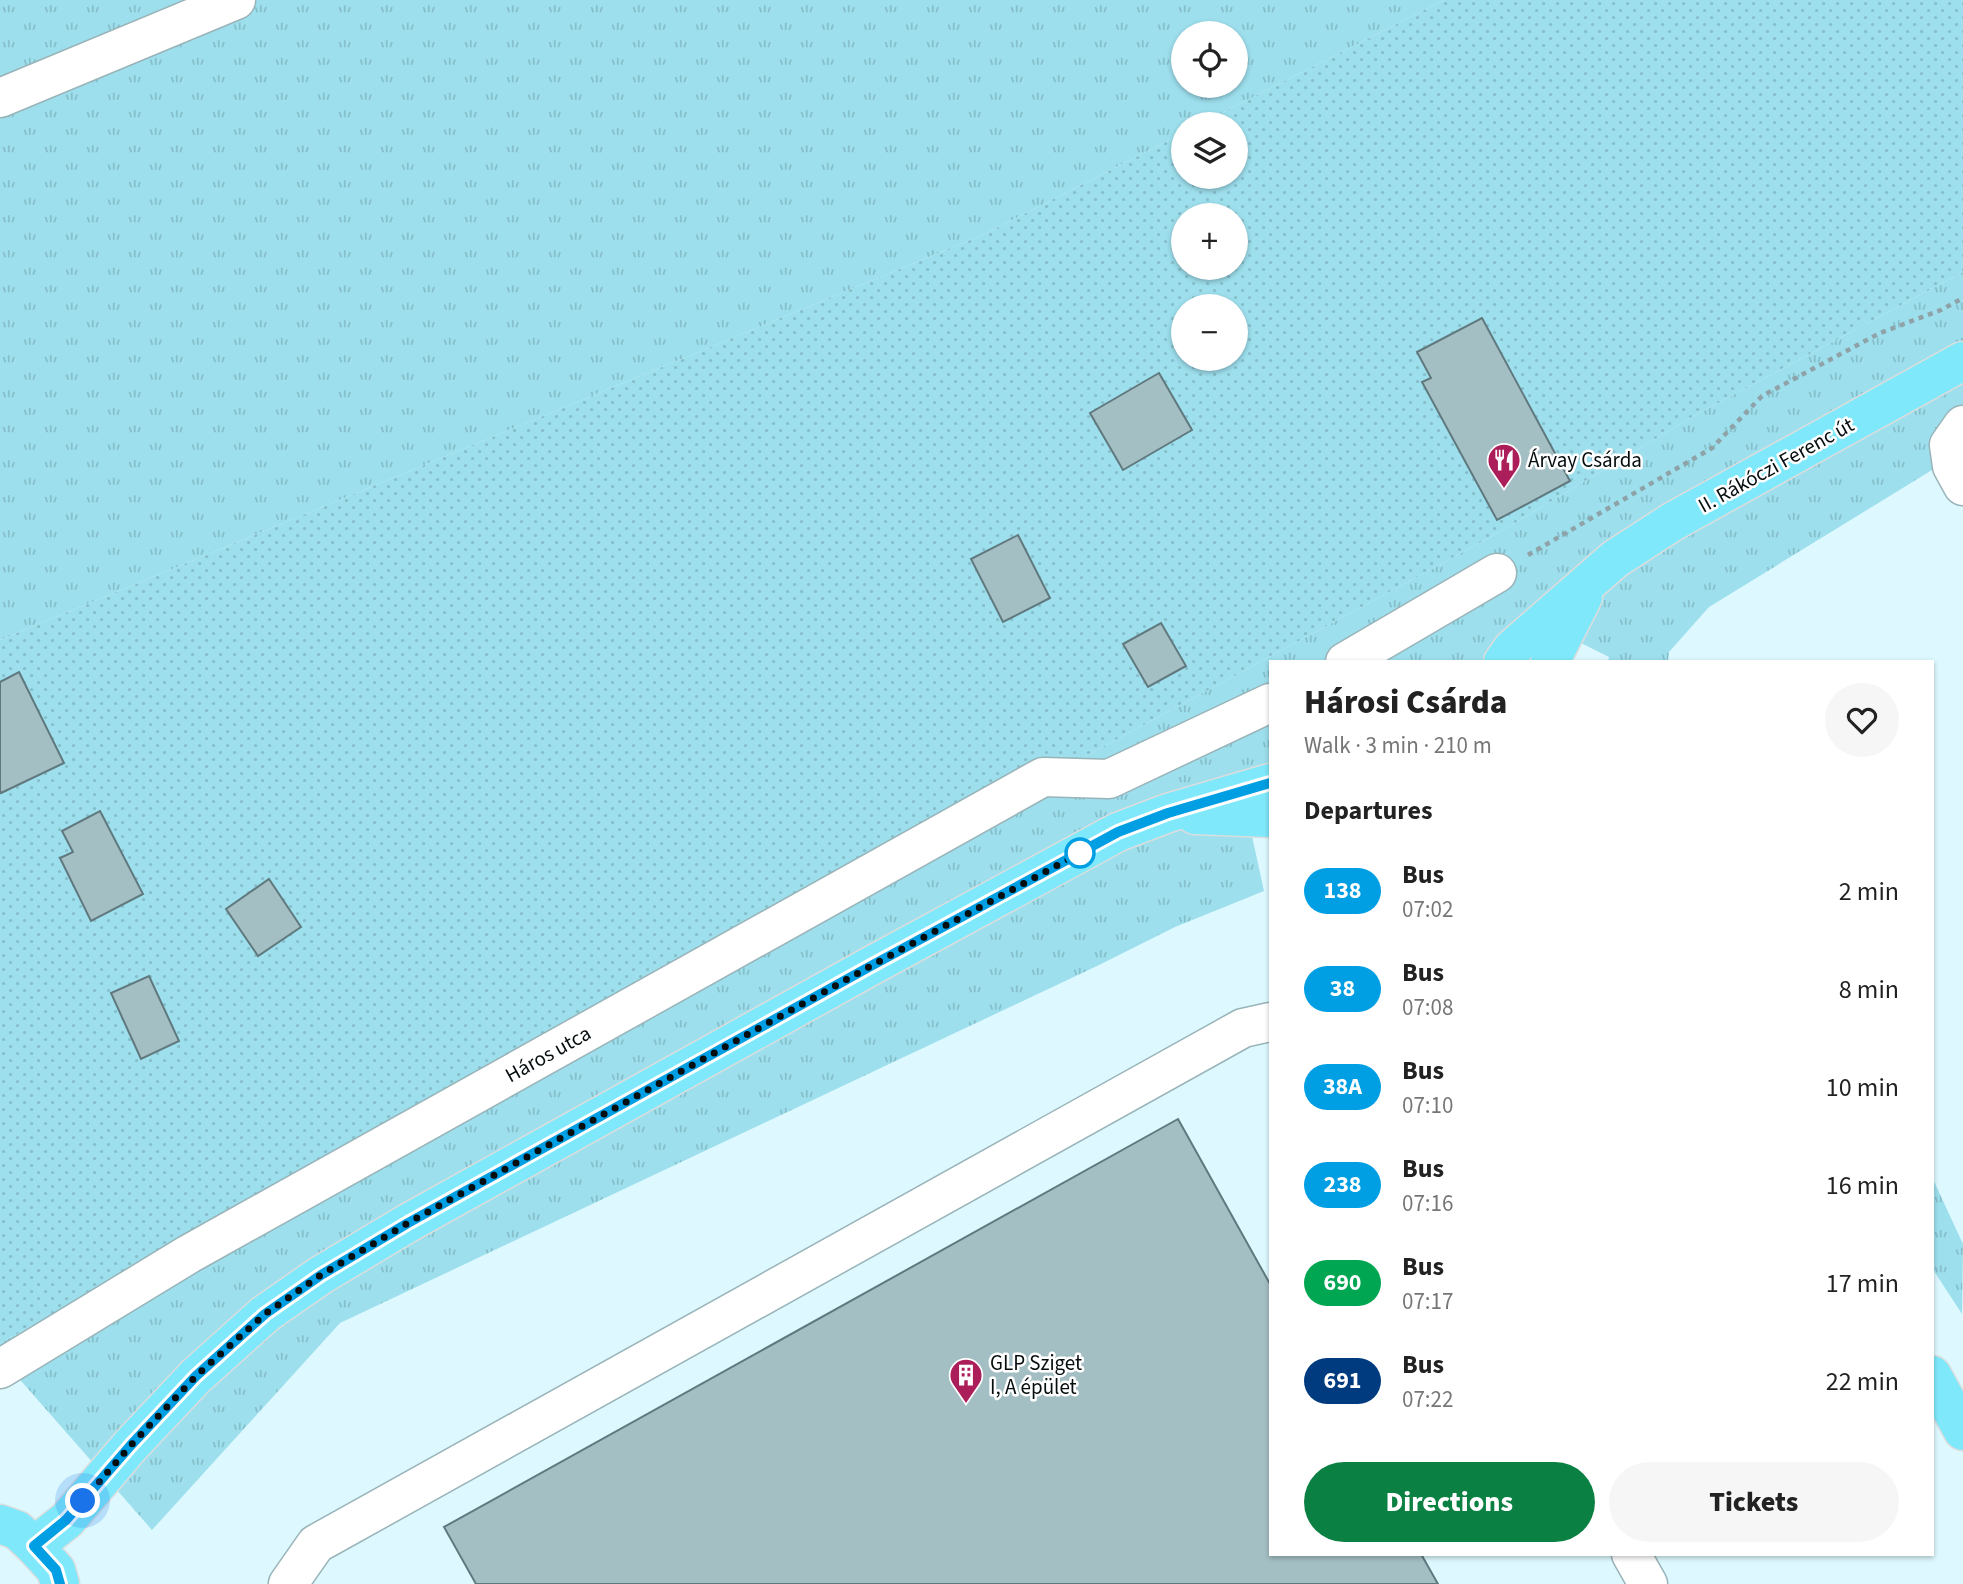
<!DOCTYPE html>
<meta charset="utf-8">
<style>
body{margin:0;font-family:"Source Sans 3",sans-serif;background:#f6f6f6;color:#222;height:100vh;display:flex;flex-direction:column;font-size:26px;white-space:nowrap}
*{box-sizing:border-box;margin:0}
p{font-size:23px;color:#767676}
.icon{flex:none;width:38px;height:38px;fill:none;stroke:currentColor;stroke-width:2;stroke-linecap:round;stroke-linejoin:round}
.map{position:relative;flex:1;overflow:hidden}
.drawer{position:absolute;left:1269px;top:660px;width:665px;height:896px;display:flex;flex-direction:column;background:#fff;border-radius:0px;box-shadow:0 2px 5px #0004}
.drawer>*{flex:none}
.badge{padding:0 14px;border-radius:23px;font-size:24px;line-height:46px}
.tools{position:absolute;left:1171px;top:21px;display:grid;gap:14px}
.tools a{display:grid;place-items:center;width:77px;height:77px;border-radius:50%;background:#fff;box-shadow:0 2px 5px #0004;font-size:35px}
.you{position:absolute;width:35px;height:35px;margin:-18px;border:5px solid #fff;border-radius:50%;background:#1a73e8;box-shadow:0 0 0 10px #1a73e833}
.map>.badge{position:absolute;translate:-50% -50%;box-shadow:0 0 0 4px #fff}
h2{padding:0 35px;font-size:26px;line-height:63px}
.round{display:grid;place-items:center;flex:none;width:74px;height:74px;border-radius:37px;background:#f6f6f6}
.summary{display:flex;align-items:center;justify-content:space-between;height:119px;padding:0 35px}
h1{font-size:33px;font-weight:800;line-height:52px}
.primary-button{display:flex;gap:14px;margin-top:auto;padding:14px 35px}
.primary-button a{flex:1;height:80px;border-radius:42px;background:#0b8043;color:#fff;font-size:28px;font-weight:800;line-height:80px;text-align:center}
.primary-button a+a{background:#f6f6f6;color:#222}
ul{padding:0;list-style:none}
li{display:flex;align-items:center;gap:21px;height:98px;padding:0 35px}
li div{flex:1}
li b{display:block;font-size:26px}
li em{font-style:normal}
li .badge{min-width:77px;font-weight:700;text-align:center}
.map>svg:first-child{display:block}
.grass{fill:url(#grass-tufts);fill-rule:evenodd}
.garden{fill:url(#garden-dots);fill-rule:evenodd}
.building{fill:#a4bfc4;stroke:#60797e;stroke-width:2}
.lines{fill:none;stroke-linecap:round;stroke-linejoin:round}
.minor-casing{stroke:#99b4b9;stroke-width:41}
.major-casing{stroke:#dcdddd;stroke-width:41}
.path{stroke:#8ea2a7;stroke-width:4.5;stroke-dasharray:5 5;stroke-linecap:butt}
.minor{stroke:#fff;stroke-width:38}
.major{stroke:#7fe9fb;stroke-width:38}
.line-casing{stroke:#fff;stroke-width:16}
.line{stroke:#009ee3;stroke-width:10}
.walk{stroke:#050d0f;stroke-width:7;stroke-dasharray:0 12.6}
.stop-dot{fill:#fff;stroke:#009ee3;stroke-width:3.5}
.labels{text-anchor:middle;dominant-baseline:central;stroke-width:5;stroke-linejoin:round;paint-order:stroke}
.poi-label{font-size:21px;fill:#050d0f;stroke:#fff;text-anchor:start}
.street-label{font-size:21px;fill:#050d0f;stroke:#fff}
</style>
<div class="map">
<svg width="1963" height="1584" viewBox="0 0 1963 1584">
<defs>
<pattern id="grass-tufts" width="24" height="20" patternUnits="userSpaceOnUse" patternTransform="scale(1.75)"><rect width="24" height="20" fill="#9ddfed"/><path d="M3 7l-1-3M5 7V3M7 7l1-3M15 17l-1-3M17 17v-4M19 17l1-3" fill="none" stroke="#86beca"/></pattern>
<pattern id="garden-dots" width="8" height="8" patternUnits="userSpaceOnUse" patternTransform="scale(1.75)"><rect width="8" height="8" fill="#9ddfed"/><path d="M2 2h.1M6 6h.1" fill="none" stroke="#86beca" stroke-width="1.8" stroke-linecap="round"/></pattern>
</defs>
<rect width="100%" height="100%" fill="#ddf9ff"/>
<g class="grass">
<path d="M0,0H1444L1200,124H1183V133L987,233L0,640ZM1183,33H1236V86H1183Z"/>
<path d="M1963,272V451L1709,607L1669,652L1668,661H1608L1609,657L1535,620L1504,661L1270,662V769L1238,772L1264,891L1175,927L1097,966L340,1323L152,1530L0,1357V1343L1430,570L1503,530L1692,417Z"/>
<path d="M1932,1177L1963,1244L1962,1314L1932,1268Z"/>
</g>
<path class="garden" d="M1444,0H1963V272L1692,417L1503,530L1430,570L0,1343V640L987,233L1183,133V177H1236V124H1200ZM1183,215H1236V268H1183ZM1183,306H1236V359H1183Z"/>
<g class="building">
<path d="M1482,318L1570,481L1497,520L1422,382L1431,378L1417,352Z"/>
<path d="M1159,373L1192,430L1123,470L1090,413Z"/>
<path d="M1018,535L1050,598L1003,622L971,559Z"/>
<path d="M1161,623L1186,666L1148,687L1123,644Z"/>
<path d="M19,672L64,763L1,793L0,790V682Z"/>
<path d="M100,811L143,894L91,921L60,858L73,852L62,831Z"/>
<path d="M269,879L301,927L258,956L226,909Z"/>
<path d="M149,976L179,1041L141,1059L111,993Z"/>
<path d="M1178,1119L1270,1284V1554H1421L1438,1584H476L444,1527Z"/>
</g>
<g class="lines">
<defs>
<g id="minor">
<path d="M0,98L236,0"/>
<path d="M1963,425L1949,445L1952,466L1963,486"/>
<path d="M1345,662L1497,573"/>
<path d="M0,1369L189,1254L1043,777L1109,779L1270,703"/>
<path d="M1631,1554L1648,1584"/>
<path d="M288,1584L316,1544L1243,1028L1270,1022"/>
</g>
<g id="major">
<path d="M1503,662L1512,649L1615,559L1672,522L1963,361"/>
<path d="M1550,662L1583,597"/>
<path d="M1195,815L1270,818"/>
<path d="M1932,1375L1963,1431"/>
<path d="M0,1524L17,1530L34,1546L56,1570L60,1584"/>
<path d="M34,1546L67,1520L131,1445L196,1376L265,1314L321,1275L408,1223L869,967L1118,832L1168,813L1270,783"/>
</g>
</defs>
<use href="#minor" class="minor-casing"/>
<use href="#major" class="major-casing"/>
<path class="path" d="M1528,555L1712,448L1762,396L1880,333L1941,310L1963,298"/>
<use href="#minor" class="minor"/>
<use href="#major" class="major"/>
</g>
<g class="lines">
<defs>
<path id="line" d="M60,1584L56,1570L34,1546L66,1520L131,1445L196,1376L265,1314L321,1275L408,1223L869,967L1118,832L1168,813L1270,783"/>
</defs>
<use href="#line" class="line-casing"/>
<use href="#line" class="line"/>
<path class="walk" d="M83,1501L131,1445L196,1376L265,1314L321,1275L408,1223L869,967L1080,853"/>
</g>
<defs>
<symbol id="restaurant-pin" viewBox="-11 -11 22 30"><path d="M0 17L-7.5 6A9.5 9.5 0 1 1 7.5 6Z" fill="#ac1e5a" stroke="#fff"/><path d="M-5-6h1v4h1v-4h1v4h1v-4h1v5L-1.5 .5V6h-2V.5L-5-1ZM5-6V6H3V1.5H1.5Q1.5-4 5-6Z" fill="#fff"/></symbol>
<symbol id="building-pin" viewBox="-11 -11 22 30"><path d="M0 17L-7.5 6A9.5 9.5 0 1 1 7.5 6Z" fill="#ac1e5a" stroke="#fff"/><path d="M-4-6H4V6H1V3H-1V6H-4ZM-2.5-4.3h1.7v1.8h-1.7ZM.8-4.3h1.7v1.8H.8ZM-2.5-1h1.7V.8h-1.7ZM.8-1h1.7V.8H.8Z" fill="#fff"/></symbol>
</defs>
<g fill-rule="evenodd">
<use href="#restaurant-pin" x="1485" y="441" width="38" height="52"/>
<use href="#building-pin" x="947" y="1356" width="38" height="52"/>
</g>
<circle class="stop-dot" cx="1080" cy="853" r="14"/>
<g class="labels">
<g class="poi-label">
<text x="1528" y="460">Árvay Csárda</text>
<text x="990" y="1363">GLP Sziget<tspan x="990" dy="24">I, A épület</tspan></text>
</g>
<g class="street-label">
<text transform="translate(1776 465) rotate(-29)">II. Rákóczi Ferenc út</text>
<text transform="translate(548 1054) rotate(-29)">Háros utca</text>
</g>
</g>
</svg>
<div class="tools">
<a><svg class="icon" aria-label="locate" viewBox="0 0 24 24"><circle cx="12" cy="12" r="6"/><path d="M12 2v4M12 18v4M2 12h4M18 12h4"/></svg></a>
<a><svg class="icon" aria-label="layers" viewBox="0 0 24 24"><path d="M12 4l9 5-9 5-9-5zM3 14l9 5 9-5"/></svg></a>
<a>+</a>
<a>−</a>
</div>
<div class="you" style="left:83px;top:1501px"></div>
<section class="drawer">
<div class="summary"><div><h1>Hárosi Csárda</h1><p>Walk · 3 min · 210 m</p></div><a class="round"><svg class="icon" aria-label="heart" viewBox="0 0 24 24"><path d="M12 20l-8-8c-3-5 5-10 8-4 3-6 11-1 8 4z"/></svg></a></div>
<h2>Departures</h2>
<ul>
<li><span class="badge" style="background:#009ee3;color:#fff">138</span><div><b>Bus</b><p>07:02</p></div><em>2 min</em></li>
<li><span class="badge" style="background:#009fe3;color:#fff">38</span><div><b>Bus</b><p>07:08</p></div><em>8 min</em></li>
<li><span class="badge" style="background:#009fe3;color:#fff">38A</span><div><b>Bus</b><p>07:10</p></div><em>10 min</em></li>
<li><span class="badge" style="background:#009ee3;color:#fff">238</span><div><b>Bus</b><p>07:16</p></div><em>16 min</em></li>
<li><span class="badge" style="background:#00a651;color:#fff">690</span><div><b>Bus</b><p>07:17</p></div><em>17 min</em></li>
<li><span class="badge" style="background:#003b80;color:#fff">691</span><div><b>Bus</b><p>07:22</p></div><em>22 min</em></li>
</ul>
<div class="primary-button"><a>Directions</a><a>Tickets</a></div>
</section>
</div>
